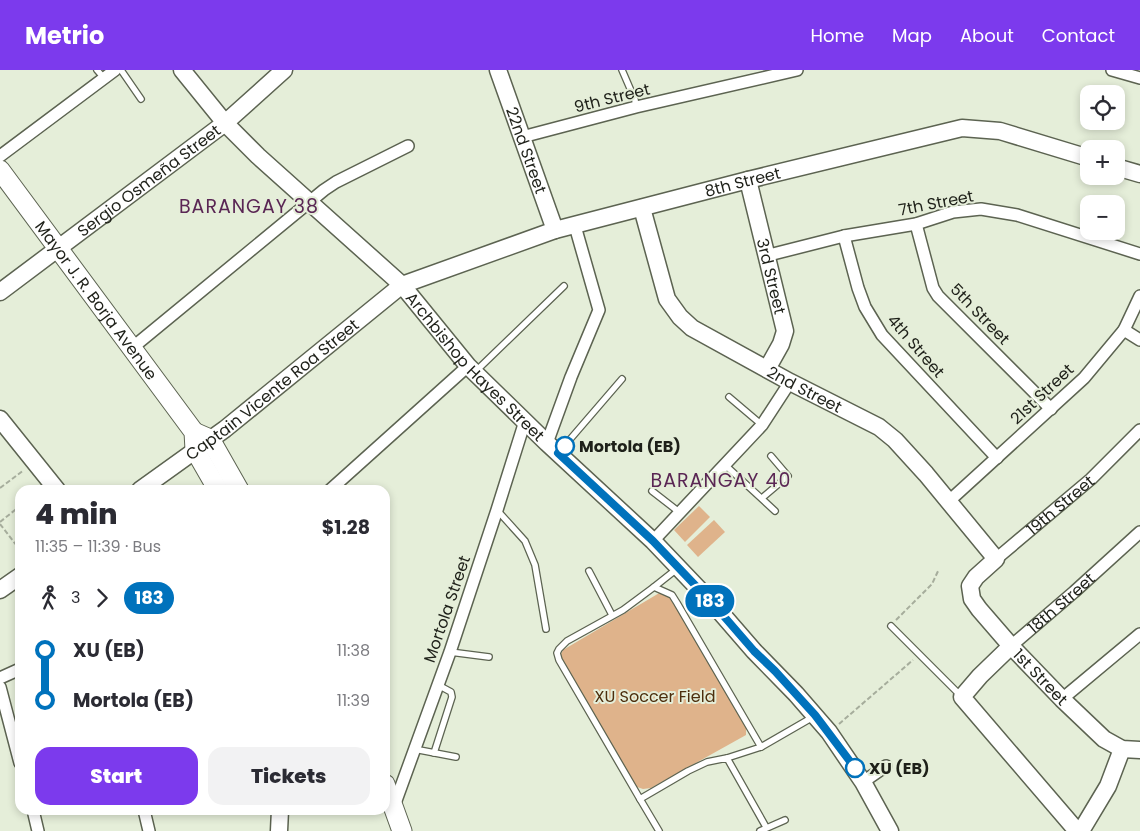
<!DOCTYPE html>
<meta charset="utf-8">
<style>
body{margin:0;font-family:Poppins,sans-serif;background:#f2f2f3;color:#2b2b33;height:100vh;display:flex;flex-direction:column;font-size:19px;white-space:nowrap}
*{box-sizing:border-box;margin:0}
p{font-size:16px;color:#7c7c81}
.icon{flex:none;width:28px;height:28px;fill:none;stroke:currentColor;stroke-width:2;stroke-linecap:round;stroke-linejoin:round}
.map{position:relative;flex:1;overflow:hidden}
.panel{position:absolute;left:15px;top:415px;width:375px;height:330px;display:flex;flex-direction:column;background:#fff;border-radius:15px;box-shadow:0 2px 8px #0003}
.panel>*{flex:none}
.badge{padding:0 10px;border-radius:16px;font-size:18px;line-height:32px}
.fabs{position:absolute;left:1080px;top:15px;display:grid;gap:10px}
.fabs a{display:grid;place-items:center;width:45px;height:45px;border-radius:10px;background:#fff;box-shadow:0 2px 8px #0003;font-size:25px}
.map>.badge{position:absolute;translate:-50% -50%;box-shadow:0 0 0 2px #fff}
.legs{display:flex;align-items:center;gap:8px;height:55px;padding:0 20px;font-size:16px}
.legs p{margin-inline-start:auto}
.head{display:flex;align-items:center;justify-content:space-between;height:85px;padding:0 20px}
h1{font-size:28px;font-weight:800;line-height:38px}
.button{display:flex;gap:10px;margin-top:auto;padding:10px 20px}
.button a{flex:1;height:58px;border-radius:15px;background:#7c3aed;color:#fff;font-size:20px;font-weight:800;line-height:58px;text-align:center}
.button a+a{background:#f2f2f3;color:#2b2b33}
ul{padding:0 20px;list-style:none}
li{display:flex;align-items:center;gap:18px;height:50px;font-size:19px}
li i{display:grid;place-items:center;width:8px;height:100%;margin:0 6px;background:currentColor}
li i::after{content:'';width:12px;height:12px;margin:-6px;border:4px solid;border-radius:50%;background:#fff}
li p{margin-inline-start:auto}
li:first-child i{background:linear-gradient(#0000 50%,currentColor 0)}
li:last-child i{background:linear-gradient(currentColor 50%,#0000 0)}
header{display:flex;align-items:center;gap:30px;box-sizing:border-box;height:70px;padding:0 25px;background:#7c3aed;color:#fff}
header strong{font-size:24px}
nav{display:flex;gap:28px;margin-inline-start:auto;font-size:18px}
.map>svg:first-child{display:block}
.green{fill:#dfb38b}
.lines{fill:none;stroke-linecap:round;stroke-linejoin:round}
.lane-casing{stroke:#5c6351;stroke-width:8}
.street-casing{stroke:#5c6351;stroke-width:14}
.secondary-casing{stroke:#5c6351;stroke-width:19}
.primary-casing{stroke:#5c6351;stroke-width:21}
.path{stroke:#a6ad9c;stroke-width:2;stroke-dasharray:5 2.5;stroke-linecap:butt}
.lane{stroke:#fff;stroke-width:5.5}
.street{stroke:#fff;stroke-width:11}
.secondary{stroke:#fff;stroke-width:16}
.primary{stroke:#fff;stroke-width:19}
.line-1-casing{stroke:#fff;stroke-width:11}
.line-1{stroke:#0072bc;stroke-width:8}
.stop-1-dot{fill:#fff;stroke:#0072bc;stroke-width:2.5}
.labels{text-anchor:middle;dominant-baseline:central;stroke-width:4;stroke-linejoin:round;paint-order:stroke}
.street-label{font-size:16px;fill:#1e2019;stroke:#e5eed9}
.stop-label{font-size:16px;font-weight:bold;fill:#1e2019;stroke:#e5eed9;text-anchor:start}
.park-label{font-size:16px;fill:#4c2e0d;stroke:#e5eed9}
.quarter-label{font-size:19px;letter-spacing:1px;fill:#5a2654;stroke:#e5eed9}
</style>
<header>
<strong>Metrio</strong>
<nav><a>Home</a><a>Map</a><a>About</a><a>Contact</a></nav>
</header>
<div class="map">
<svg width="1140" height="761" viewBox="0 0 1140 761">
<rect width="100%" height="100%" fill="#e5eed9"/>
<g class="green">
<path d="M699,436L710,447L685,472L674,460Z"/>
<path d="M714,450L725,462L698,487L687,475Z"/>
<path d="M661,522L669,525L746,656V665L651,718L643,719L634,716L560,586L563,580Z"/>
</g>
<g class="lines">
<defs>
<g id="lane">
<path d="M97,0L104,8"/>
<path d="M121,0L141,29"/>
<path d="M622,0L635,30L636,37"/>
<path d="M476,301L564,216"/>
<path d="M729,327L762,355"/>
<path d="M560,381L622,309"/>
<path d="M724,394L775,441"/>
<path d="M652,421L679,442"/>
<path d="M762,428L788,406L771,386"/>
<path d="M497,440L525,471L535,495L546,559"/>
<path d="M589,501L612,545"/>
<path d="M654,517L678,498"/>
<path d="M891,556L960,625"/>
<path d="M450,582L489,587"/>
<path d="M761,677L813,647"/>
<path d="M414,679L456,687"/>
<path d="M434,683L452,627L451,622L438,615"/>
<path d="M640,729L559,590L557,583L559,579L567,571L623,540L654,517L672,525L677,533L761,677L727,688"/>
<path d="M659,761L640,729L688,701L707,692L727,688L766,757"/>
<path d="M760,761L785,750"/>
</g>
<g id="street">
<path d="M1112,0L1140,8"/>
<path d="M522,67L636,37L797,0"/>
<path d="M0,86L115,0"/>
<path d="M916,154L933,218L938,226L1051,339"/>
<path d="M844,166L858,218L865,237L882,265L997,388"/>
<path d="M765,186L844,166L916,154L953,142L981,139L1017,145L1140,184"/>
<path d="M1124,260L1140,270"/>
<path d="M132,278L324,120L336,112L408,76"/>
<path d="M547,373L571,307L599,240L575,156"/>
<path d="M330,420L468,296"/>
<path d="M948,432L1084,308L1124,260L1140,226"/>
<path d="M653,471L762,355L790,312"/>
<path id="s1" d="M996,489L1091,409L1140,360"/>
<path id="s2" d="M1011,576L1074,522L1140,462"/>
<path d="M0,608L20,599"/>
<path d="M0,617L20,693"/>
<path d="M1062,629L1140,564"/>
<path d="M863,712L886,696"/>
<path d="M394,736L450,582L497,440L525,351"/>
<path d="M33,740L38,761"/>
<path d="M144,740L149,761"/>
</g>
<g id="secondary">
<path id="s3" d="M182,0L225,53L258,86L402,215L468,296L547,373L653,471L715,536L754,581L796,624L829,662L863,712L890,761"/>
<path id="s4" d="M498,0L555,160"/>
<path d="M1116,97L1140,104"/>
<path id="s5" d="M748,110L785,261L781,274L767,299"/>
<path id="s6" d="M642,138L667,229L680,247L692,258L790,312L879,357L895,370L926,404L996,489L976,507L970,516L972,529L979,539L1011,576L1062,629L1104,669L1122,679L1140,680"/>
<path id="s7" d="M0,222L225,53L284,0"/>
<path d="M0,349L57,420"/>
<path id="s8" d="M140,420L225,359L402,215L555,160L748,110L962,58L1000,61L1089,88"/>
<path d="M0,520L20,506"/>
<path d="M1011,576L980,606L962,627L1077,761"/>
<path d="M279,761L280,740"/>
<path d="M1081,761L1108,716L1122,679"/>
</g>
<g id="primary">
<path id="s9" d="M0,100L194,362L195,380L218,420"/>
<path d="M194,362L210,369L239,420"/>
<path d="M385,714L402,761"/>
</g>
</defs>
<use href="#lane" class="lane-casing"/>
<use href="#street" class="street-casing"/>
<use href="#secondary" class="secondary-casing"/>
<use href="#primary" class="primary-casing"/>
<g class="path">
<path d="M0,418L24,400"/>
<path d="M0,452L20,436"/>
<path d="M0,454L17,476L20,483"/>
<path d="M896,550L932,514L939,499"/>
<path d="M839,654L913,590"/>
</g>
<use href="#lane" class="lane"/>
<use href="#street" class="street"/>
<use href="#secondary" class="secondary"/>
<use href="#primary" class="primary"/>
</g>
<g class="lines">
<defs>
<path id="line-1" d="M565,376L558,383L653,471L715,536L754,581L775,601L815,645L855,698"/>
</defs>
<use href="#line-1" class="line-1-casing"/>
<use href="#line-1" class="line-1"/>
</g>
<g class="stop-1-dot">
<circle cx="565" cy="376" r="9"/>
<circle cx="855" cy="698" r="9"/>
</g>
<g class="labels">
<g class="street-label">
<text transform="translate(612 28) rotate(-14)">9th Street</text>
<text stroke="none"><textPath href="#s4" startOffset="85">22nd Street</textPath></text>
<text stroke="none"><textPath href="#s7" startOffset="186">Sergio Osmeña Street</textPath></text>
<text stroke="none"><textPath href="#s8" startOffset="689">8th Street</textPath></text>
<text transform="translate(936 133) rotate(-11)">7th Street</text>
<text stroke="none"><textPath href="#s5" startOffset="99">3rd Street</textPath></text>
<text stroke="none"><textPath href="#s9" startOffset="162">Mayor J. R. Borja Avenue</textPath></text>
<text transform="translate(980 244) rotate(46)">5th Street</text>
<text transform="translate(916 276) rotate(49)">4th Street</text>
<text stroke="none"><textPath href="#s3" startOffset="418">Archbishop Hayes Street</textPath></text>
<text stroke="none"><textPath href="#s6" startOffset="261">2nd Street</textPath></text>
<text stroke="none"><textPath href="#s8" startOffset="166">Captain Vicente Roa Street</textPath></text>
<text transform="translate(1042 324) rotate(-43)">21st Street</text>
<text stroke="none"><textPath href="#s1" startOffset="84">19th Street</textPath></text>
<text stroke="none"><textPath href="#s2" startOffset="66">18th Street</textPath></text>
<text transform="translate(447 539) rotate(-71)">Mortola Street</text>
<text stroke="none"><textPath href="#s6" startOffset="676">1st Street</textPath></text>
</g>
<g class="stop-label">
<text x="579" y="376">Mortola (EB)</text>
<text x="869" y="698">XU (EB)</text>
</g>
<g class="park-label">
<text x="655" y="626">XU Soccer Field</text>
</g>
<g class="quarter-label">
<text x="249" y="136">BARANGAY 38</text>
<text x="721" y="410">BARANGAY 40</text>
</g>
</g>
</svg>
<div class="fabs">
<a><svg class="icon" aria-label="locate" viewBox="0 0 24 24"><circle cx="12" cy="12" r="6"/><path d="M12 2v4M12 18v4M2 12h4M18 12h4"/></svg></a>
<a>+</a>
<a>−</a>
</div>
<b class="badge" style="left:710px;top:531px;background:#0072bc;color:#fff">183</b>
<section class="panel">
<div class="head"><div><h1>4 min</h1><p>11:35 – 11:39 · Bus</p></div><b>$1.28</b></div>
<div class="legs"><svg class="icon" aria-label="walk" viewBox="0 0 24 24"><circle cx="13" cy="4" r="2"/><path d="M13 8l-2 6 4 7M11 14l-3 7M7 12l3-4h3l4 4"/></svg>3<svg class="icon" aria-label="forward" viewBox="0 0 24 24"><path d="M9 5l7 7-7 7"/></svg><b class="badge" style="background:#0072bc;color:#fff">183</b></div>
<ul>
<li><i style="color:#0072bc"></i><b>XU (EB)</b><p>11:38</p></li>
<li><i style="color:#0072bc"></i><b>Mortola (EB)</b><p>11:39</p></li>
</ul>
<div class="button"><a>Start</a><a>Tickets</a></div>
</section>
</div>
